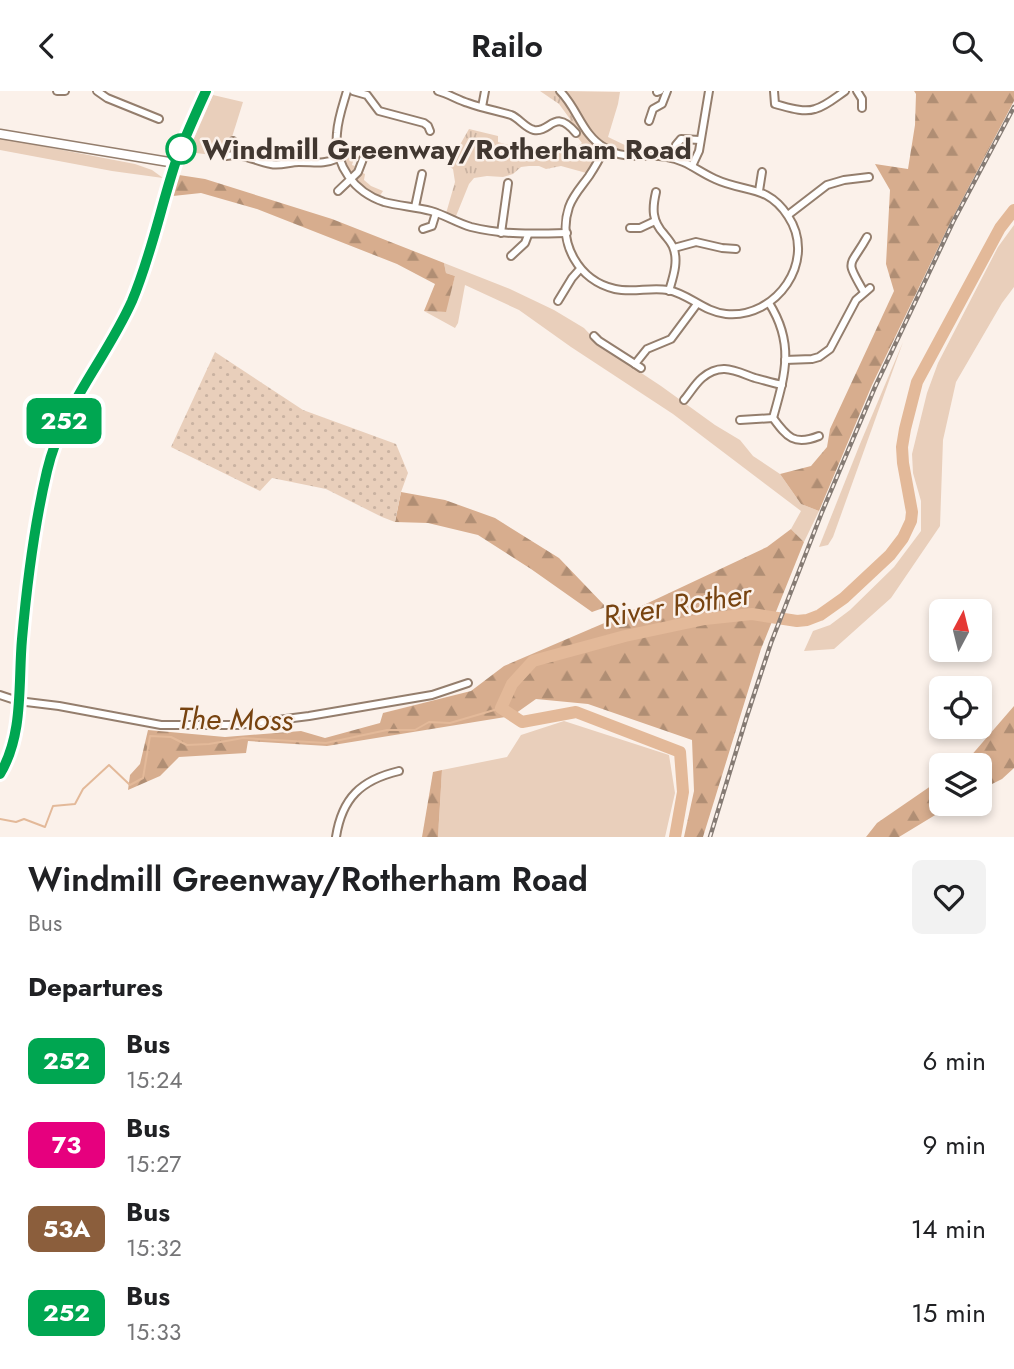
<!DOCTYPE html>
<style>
body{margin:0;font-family:Jost,sans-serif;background:#f2f2f2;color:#202124;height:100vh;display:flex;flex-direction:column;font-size:26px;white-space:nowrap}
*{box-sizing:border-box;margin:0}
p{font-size:23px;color:#757577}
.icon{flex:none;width:38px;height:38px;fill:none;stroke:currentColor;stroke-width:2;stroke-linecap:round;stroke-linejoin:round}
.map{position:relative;height:746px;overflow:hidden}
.side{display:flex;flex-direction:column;background:#fff;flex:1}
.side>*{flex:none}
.badge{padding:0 14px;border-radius:10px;font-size:24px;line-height:46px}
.needle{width:46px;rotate:7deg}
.controls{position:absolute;left:929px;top:508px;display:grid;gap:14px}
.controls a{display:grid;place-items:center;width:63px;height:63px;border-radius:10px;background:#fff;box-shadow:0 4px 10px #0003;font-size:35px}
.map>.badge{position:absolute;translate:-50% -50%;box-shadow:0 0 0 4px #fff}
h2{padding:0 28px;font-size:26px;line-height:63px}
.round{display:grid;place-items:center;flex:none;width:74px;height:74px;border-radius:10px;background:#f2f2f2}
.summary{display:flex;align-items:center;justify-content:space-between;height:119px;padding:0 28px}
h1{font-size:33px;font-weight:600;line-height:52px}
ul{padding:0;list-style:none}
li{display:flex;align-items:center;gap:21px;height:84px;padding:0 28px}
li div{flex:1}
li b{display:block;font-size:26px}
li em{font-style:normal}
li .badge{min-width:77px;font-weight:700;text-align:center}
header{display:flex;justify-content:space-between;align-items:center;height:91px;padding:0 28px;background:#fff;font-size:32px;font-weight:600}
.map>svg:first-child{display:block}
.grass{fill:#e9cfbb}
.forest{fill:url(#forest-firs)}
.park{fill:url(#park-tufts)}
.garden{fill:url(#garden-dots)}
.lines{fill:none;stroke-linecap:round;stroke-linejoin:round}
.stream{stroke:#e3b999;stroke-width:2}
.river{stroke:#e3b999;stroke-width:12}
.minor-casing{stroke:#947e6d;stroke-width:10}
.tertiary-casing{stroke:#947e6d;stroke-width:11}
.secondary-casing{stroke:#947e6d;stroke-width:12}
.minor{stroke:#fff;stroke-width:6}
.tertiary{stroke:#fff;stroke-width:8}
.secondary{stroke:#fff;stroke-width:9}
.rail-casing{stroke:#857b74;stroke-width:4.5}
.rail{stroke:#fbf1ea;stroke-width:2;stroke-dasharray:5;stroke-linecap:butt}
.line-casing{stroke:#fff;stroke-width:16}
.line{stroke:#00a651;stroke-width:10}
.stop-dot{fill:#fff;stroke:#00a651;stroke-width:3.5}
.labels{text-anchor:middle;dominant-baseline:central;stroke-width:5;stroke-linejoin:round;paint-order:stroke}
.stop-label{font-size:28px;font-weight:bold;fill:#413730;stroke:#fbf1ea;text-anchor:start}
.water-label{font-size:30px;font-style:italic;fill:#774310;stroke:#fbf1ea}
</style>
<header><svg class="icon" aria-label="back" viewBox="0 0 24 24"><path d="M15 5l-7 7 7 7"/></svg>Railo<svg class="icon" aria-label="search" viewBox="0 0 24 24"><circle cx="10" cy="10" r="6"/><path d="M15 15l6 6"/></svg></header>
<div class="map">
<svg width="1014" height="746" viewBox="0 0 1014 746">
<defs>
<pattern id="forest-firs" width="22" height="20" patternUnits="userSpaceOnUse" patternTransform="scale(1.75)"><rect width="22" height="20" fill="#d7ad8e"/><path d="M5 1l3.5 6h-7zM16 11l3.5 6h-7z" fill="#b08e74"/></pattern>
<pattern id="park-tufts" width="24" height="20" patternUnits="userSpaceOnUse" patternTransform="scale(1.75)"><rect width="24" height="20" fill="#e9cfbb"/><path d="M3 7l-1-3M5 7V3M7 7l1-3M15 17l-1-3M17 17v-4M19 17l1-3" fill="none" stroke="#c9b2a1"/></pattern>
<pattern id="garden-dots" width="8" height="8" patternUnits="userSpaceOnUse" patternTransform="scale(1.75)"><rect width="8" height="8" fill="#e9cfbb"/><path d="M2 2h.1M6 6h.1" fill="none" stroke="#c9b2a1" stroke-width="1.8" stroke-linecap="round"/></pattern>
</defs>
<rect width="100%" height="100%" fill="#fbf1ea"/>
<g class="grass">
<path d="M566,0L620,1L618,13L608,46L633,58L643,60L644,62C594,65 590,31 566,0Z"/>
<path d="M213,4L243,11L227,62L212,64L188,61Z"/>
<path d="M0,47L135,73L152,79L163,87L112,80L0,59Z"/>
<path d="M342,57L352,60L351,66L354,67L352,74L355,75L354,78L365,83L364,89L371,95L383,100L379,106C358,95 347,80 342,57Z"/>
<path d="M1014,134V196L1002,212L956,291L943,349L940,435L891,507L834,558L804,560L813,540L830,534L850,519L894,476L921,440V410L913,382L912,363L927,302L938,272L998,156Z"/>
<path d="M444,172L510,198L554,219L584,237L602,256L661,295L715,334L740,349L753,365L780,383L801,413L819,420L804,451L791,438L801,420L673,323L571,256L519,219L465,194L458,232L455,237L424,220L445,221L455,185L446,182Z"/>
<path d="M903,251L833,446L828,454L819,456L860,353Z"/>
<path d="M564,630L669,664L675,702L665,746H438L442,679L507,666L521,644Z"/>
</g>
<g class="forest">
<path d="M914,0H1014V10L950,132L872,294L819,420L801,413L780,383L811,375L827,356L830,338L894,200L886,173L890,99L875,73L908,78L915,34L916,3Z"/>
<path d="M179,84L205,88L332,128L444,172L446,182L455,185L446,221L424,220L435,193L397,173L257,118L201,102L173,105Z"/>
<path d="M401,401L445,409L495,427L559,467L606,516L592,521L531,478L478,444L428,432L395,431Z"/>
<path d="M791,438L804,451L761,558L703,746H684L694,700L692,649L588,613L536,608L512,625L327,655L248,650L246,662L179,666L160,685L128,699L130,684L140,673L148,639L225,646L301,640L325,647L380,632L383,622L471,600L504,575L616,527L767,456Z"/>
<path d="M1014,615V677L1002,688L980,699V674H963Z"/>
<path d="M442,679L438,746H422L433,681Z"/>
<path d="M941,688L942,712H955L899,746H866L877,732Z"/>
</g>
<path class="park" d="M540,0H560L580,31L605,57L590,83L561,75L546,78L539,75H529L521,76L513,83L503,86L487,85L474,87L469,93L454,130L445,126L455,91L453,78L450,76L454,64L469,38L498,45V51C527,59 555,72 582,52L569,35L570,28L559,13Z"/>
<path class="garden" d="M215,261L303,319L396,353L408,382L401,401L395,431L382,426L326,398L272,387L260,400L171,356Z"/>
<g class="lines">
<path class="stream" d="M0,728L16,731L24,728L45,736L53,715L75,713L83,698L109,674L130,694L143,687L150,645L171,646L187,654L209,653L243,647L326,652L387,639H415L429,631L450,632L501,617"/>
<path class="river" d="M675,746L683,701L680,661L576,621L522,631L501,617L512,593L533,570L625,545L705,528L752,523L797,530L807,529L820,524L844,507L890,464L903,447L911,430L912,421L903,372L902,356L905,338L917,291L1000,137L1014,119"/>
<defs>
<g id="minor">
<path d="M57,0H65"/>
<path d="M97,0L107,7L159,28"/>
<path d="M347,0C343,14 338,27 337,42C334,74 354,101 384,111C399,115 416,116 431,120C445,124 457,132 471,136C503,144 534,143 567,142"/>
<path d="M353,0L367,4L379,20L424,32L428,35L430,40"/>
<path d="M438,0C449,3 458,9 468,12C482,17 497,20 511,24C519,27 525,37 534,39C551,42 554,16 576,42"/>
<path d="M560,0C578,18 582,44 605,57C625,70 646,62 667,66C686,69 699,81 715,88C745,102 767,93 788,125C818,170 776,228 726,223C704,221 689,203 668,199C650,196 633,202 615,198C579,190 557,152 569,116C573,104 582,95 589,85C595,76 600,67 605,57"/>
<path d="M774,0L775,13C787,16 803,22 815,18C826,15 836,6 845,0"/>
<path d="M857,0L862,8V17"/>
<path d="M657,1L660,0"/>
<path d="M482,16L485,0"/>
<path d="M649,30L653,18L662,13L667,0"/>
<path d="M233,50L234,64"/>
<path d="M226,65C247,62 253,70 271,73C280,75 290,71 299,71C316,71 322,74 339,67"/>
<path d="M672,67L676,54L681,48L700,49"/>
<path d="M692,75L699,60L709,0"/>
<path d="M338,100L358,81L363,68"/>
<path d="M759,100L762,81"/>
<path d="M656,101C652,118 652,130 664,143C667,147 671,151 673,156C679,170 673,186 669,200"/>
<path d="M415,116L422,83"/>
<path d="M788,124L827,94L844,89L869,86"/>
<path d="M630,137H640L655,130"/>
<path d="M423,138L432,135L436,122"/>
<path d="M501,142L508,92"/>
<path d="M674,157L696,151L722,157L736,158"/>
<path d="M511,165L525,152L528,144"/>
<path d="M864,201C844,167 850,177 867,146"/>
<path d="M558,210L572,187L580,178"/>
<path d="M769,212C795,253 785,284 773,327"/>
<path d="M594,245L599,250L635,273"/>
<path d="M785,269L812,268L819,266L830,258L856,209L870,197"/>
<path d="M641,277L635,273L647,258L671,248L697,213"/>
<path d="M684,309C690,302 695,293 702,287C721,271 735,280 755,287C763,289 773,292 782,294"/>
<path d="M773,327C787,346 794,355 819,345"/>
<path d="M740,329L773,327"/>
<path d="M0,604L18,610L59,615L161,634H238L309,625L432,604L468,592"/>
<path d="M336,746C342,707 361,689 399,680"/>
</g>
<path id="tertiary" d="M0,43L175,72"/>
<path id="secondary" d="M0,683L8,668L15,647L22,550L29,485L42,404L52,360L65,328L125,224L137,197L153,151L175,72L206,0"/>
</defs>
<use href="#minor" class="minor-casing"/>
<use href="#tertiary" class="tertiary-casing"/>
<use href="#secondary" class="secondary-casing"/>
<use href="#minor" class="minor"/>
<use href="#tertiary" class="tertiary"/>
<use href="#secondary" class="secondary"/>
<defs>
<path id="rail" d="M710,746L746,628L771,552L822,421L875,296L953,131L1014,16"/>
</defs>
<use href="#rail" class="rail-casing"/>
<use href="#rail" class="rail"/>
</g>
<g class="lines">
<defs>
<path id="line" d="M0,683C24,643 18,593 22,548C27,492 34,435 47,380C62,315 105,270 132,210C151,165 160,119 175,73C184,48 195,24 206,0"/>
</defs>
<use href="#line" class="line-casing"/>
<use href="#line" class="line"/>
</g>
<circle class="stop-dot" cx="181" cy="58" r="14"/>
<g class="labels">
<g class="stop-label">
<text x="202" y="58">Windmill Greenway/Rotherham Road</text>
</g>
<g class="water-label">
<text transform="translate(677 514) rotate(-9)">River Rother</text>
<text transform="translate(235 628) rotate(1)">The Moss</text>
</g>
</g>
</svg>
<div class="controls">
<a><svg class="needle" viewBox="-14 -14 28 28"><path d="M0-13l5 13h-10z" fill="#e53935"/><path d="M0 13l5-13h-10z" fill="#757577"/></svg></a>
<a><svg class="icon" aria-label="locate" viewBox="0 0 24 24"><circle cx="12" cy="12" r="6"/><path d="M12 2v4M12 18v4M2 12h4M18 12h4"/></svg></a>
<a><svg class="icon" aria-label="layers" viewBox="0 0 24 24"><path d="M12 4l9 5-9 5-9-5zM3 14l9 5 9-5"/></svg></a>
</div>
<b class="badge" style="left:64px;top:330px;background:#00a651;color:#fff">252</b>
</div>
<section class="side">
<div class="summary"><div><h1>Windmill Greenway/Rotherham Road</h1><p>Bus</p></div><a class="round"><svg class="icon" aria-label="heart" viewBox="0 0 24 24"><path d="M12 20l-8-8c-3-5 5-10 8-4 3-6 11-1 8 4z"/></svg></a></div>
<h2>Departures</h2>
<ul>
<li><span class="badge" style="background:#00a651;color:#fff">252</span><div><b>Bus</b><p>15:24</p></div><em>6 min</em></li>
<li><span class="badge" style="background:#e6007e;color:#fff">73</span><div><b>Bus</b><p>15:27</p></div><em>9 min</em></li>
<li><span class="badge" style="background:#8b5e3c;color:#fff">53A</span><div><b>Bus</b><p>15:32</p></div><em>14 min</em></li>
<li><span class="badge" style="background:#00a651;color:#fff">252</span><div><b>Bus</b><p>15:33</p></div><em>15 min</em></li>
</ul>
</section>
